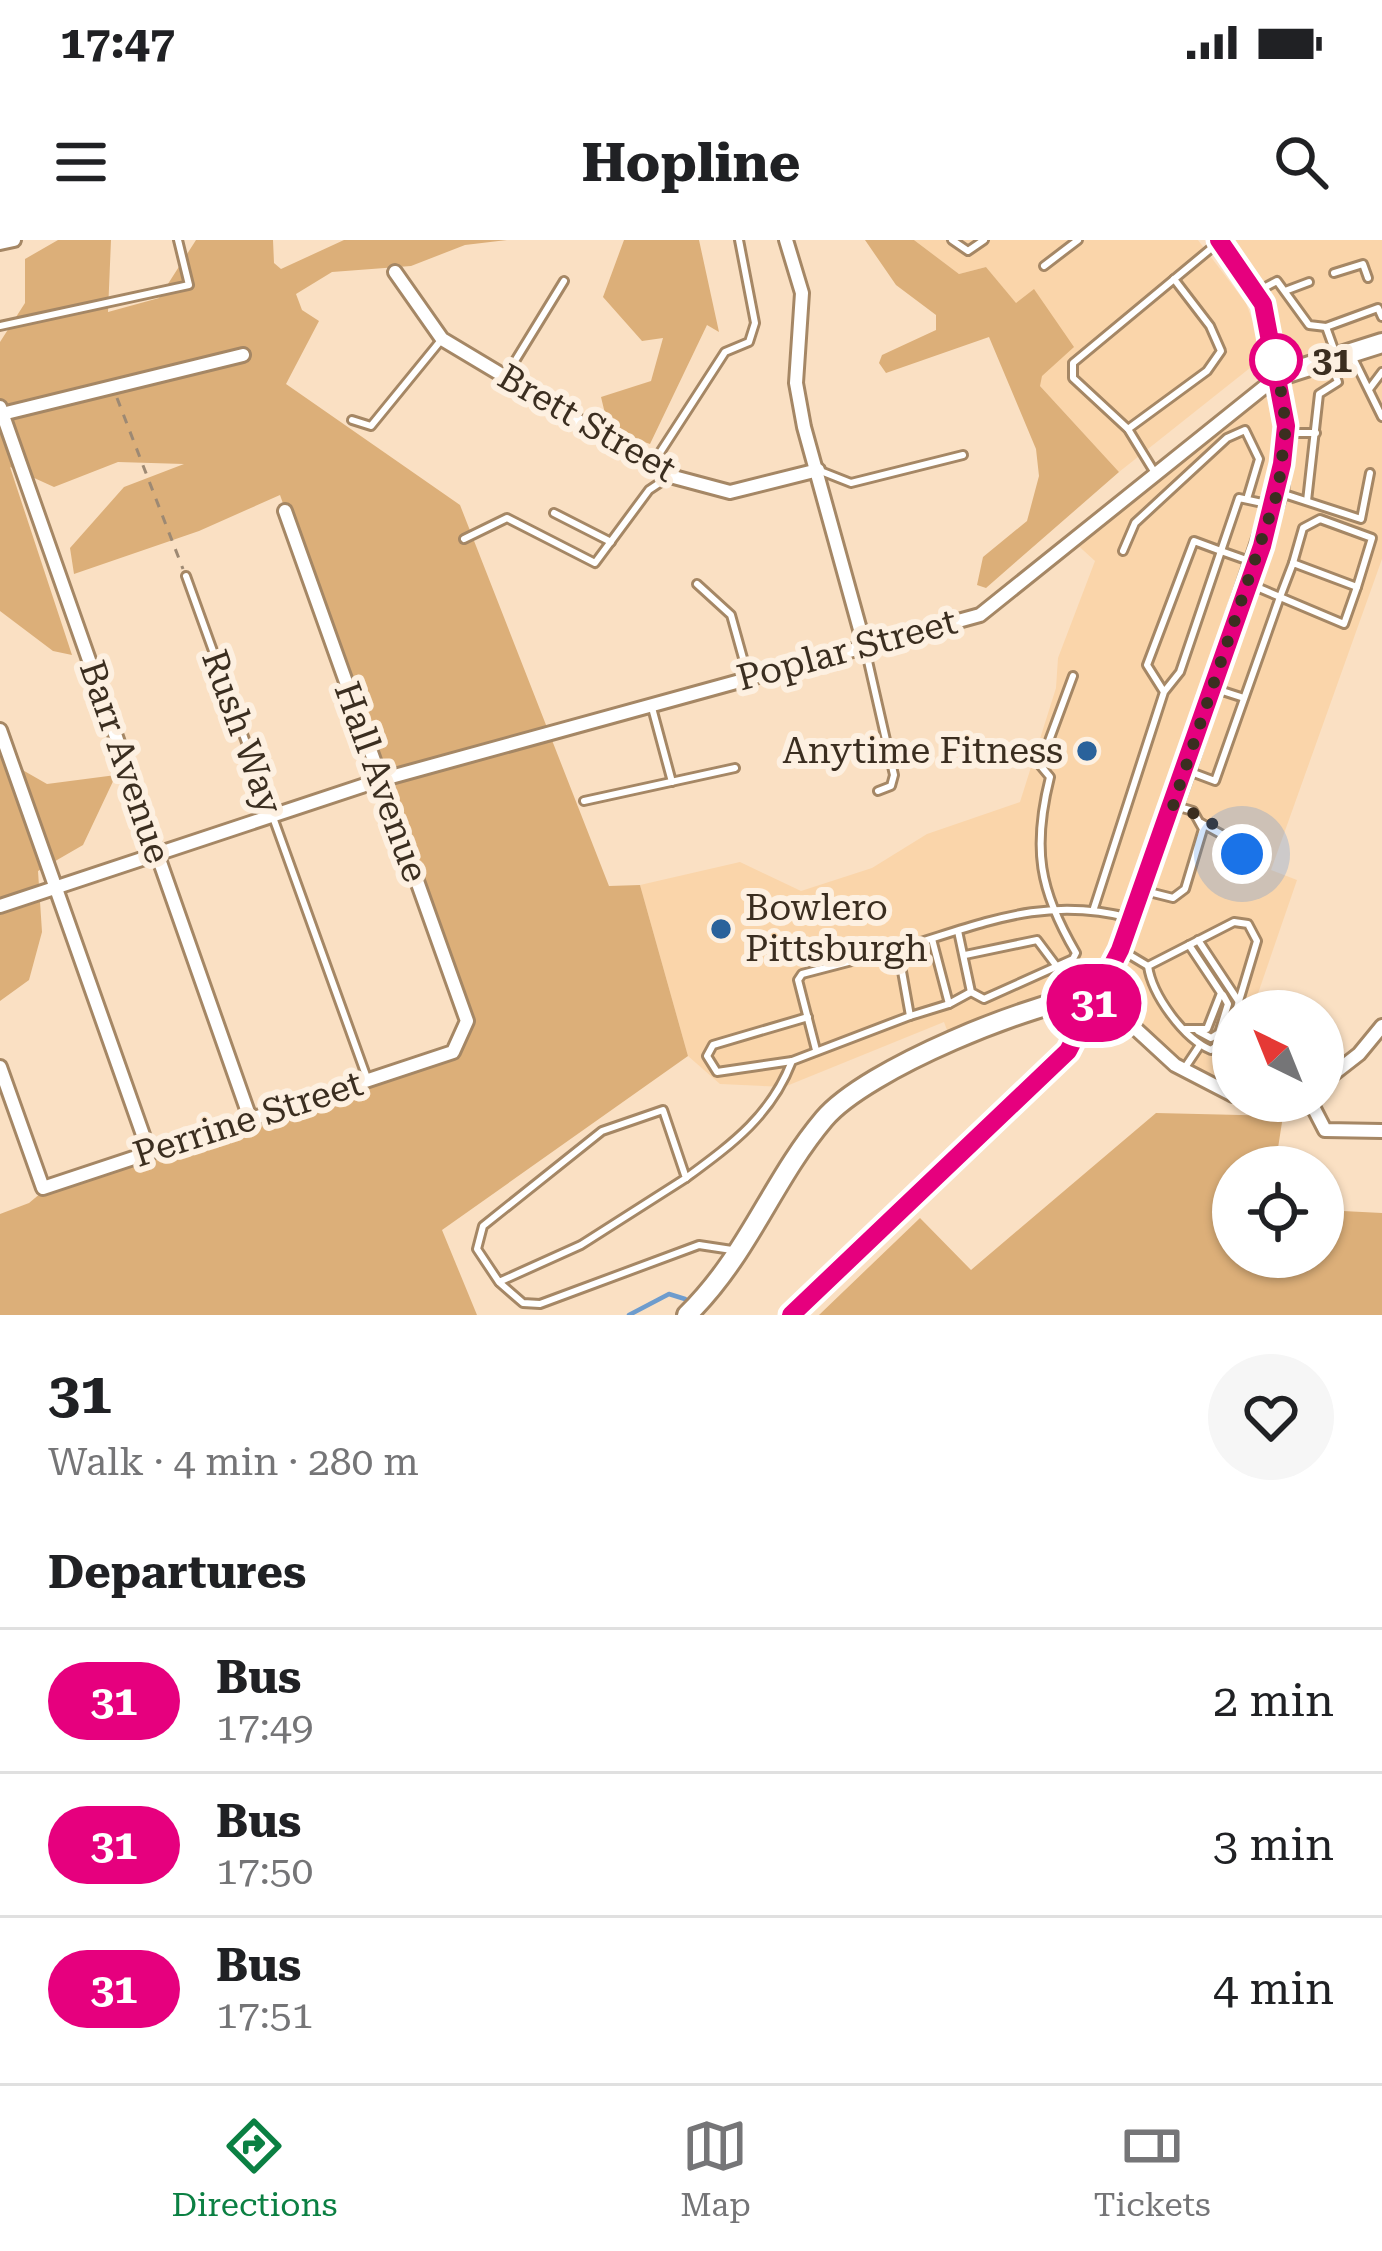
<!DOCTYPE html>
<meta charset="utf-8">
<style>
body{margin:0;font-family:"Roboto Serif",serif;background:#f6f6f6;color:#202124;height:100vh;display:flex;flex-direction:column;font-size:45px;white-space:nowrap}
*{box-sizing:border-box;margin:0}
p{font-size:39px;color:#757577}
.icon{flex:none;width:66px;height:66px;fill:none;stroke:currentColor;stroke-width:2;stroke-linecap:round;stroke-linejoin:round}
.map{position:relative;height:1075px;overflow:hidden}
.side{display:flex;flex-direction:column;background:#fff;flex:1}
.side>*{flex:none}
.badge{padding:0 24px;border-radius:39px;font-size:42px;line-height:78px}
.needle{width:78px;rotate:317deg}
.fabs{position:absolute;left:1212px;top:750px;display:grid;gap:24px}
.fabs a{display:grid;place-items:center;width:132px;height:132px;border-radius:50%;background:#fff;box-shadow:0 3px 9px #0004;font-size:60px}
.you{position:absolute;width:60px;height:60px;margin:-30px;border:9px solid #fff;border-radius:50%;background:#1a73e8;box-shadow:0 0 0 18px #1a73e833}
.map>.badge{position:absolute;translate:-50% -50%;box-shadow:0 0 0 6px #fff}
h2{padding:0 48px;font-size:45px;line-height:108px}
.round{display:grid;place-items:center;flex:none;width:126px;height:126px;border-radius:63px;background:#f6f6f6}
.head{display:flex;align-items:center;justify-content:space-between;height:204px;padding:0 48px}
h1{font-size:57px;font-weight:700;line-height:90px}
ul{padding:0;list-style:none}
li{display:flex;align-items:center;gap:36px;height:144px;padding:0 48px;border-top:3px solid #e0e0e0}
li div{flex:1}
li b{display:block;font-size:45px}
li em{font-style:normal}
li .badge{min-width:132px;font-weight:700;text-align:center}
.status{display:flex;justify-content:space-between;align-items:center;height:84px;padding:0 60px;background:#fff;direction:ltr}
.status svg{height:33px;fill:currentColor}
header{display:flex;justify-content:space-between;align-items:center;height:156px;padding:0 48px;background:#fff;font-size:54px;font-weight:700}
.menu{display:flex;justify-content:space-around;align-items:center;height:168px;border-top:3px solid #e0e0e0;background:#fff;font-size:33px;color:#757577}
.menu a{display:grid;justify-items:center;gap:6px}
.menu .selected{color:#0b8043}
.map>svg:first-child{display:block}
.built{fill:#fad5aa}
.green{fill:#dcaf79}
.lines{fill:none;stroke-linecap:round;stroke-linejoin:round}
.stream{stroke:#6e9ccd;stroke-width:4.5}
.lane-casing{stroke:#a58765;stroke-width:12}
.street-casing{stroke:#a58765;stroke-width:18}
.secondary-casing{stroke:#a58765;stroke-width:22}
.primary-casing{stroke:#a58765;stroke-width:24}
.path{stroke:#9d8973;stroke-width:3;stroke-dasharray:9 9;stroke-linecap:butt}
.lane{stroke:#fff;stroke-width:6}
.street{stroke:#fff;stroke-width:12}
.secondary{stroke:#fff;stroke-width:16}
.primary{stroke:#fff;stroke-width:18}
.line-casing{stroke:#fff;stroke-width:27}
.line{stroke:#e6007e;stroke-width:18}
.walk{stroke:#3b2e20;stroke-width:12;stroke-dasharray:0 21.6}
.stop-dot{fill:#fff;stroke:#e6007e;stroke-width:6}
.poi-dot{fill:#2a629b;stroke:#fdf0e1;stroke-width:4.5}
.labels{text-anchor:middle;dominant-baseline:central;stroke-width:12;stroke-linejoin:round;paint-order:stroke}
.stop-label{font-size:36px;font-weight:bold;fill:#3b2e20;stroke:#fdf0e1;text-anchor:start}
.street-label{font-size:36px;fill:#3b2e20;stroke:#fdf0e1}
.poi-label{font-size:36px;fill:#3b2e20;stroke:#fdf0e1;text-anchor:end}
</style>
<div class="status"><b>17:47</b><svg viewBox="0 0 49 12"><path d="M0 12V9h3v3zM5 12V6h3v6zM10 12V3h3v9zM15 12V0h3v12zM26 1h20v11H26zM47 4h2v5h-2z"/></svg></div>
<header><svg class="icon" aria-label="menu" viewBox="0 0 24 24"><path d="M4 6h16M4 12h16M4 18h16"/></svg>Hopline<svg class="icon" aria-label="search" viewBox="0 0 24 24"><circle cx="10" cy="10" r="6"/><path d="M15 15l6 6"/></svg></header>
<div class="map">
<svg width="1382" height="1075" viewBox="0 0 1382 1075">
<rect width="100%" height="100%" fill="#fae0c3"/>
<g class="built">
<path d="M914,0H1198L1246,63L1262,106L1260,120L1119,232L1040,146L1033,50L1016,64L986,27L959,34Z"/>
<path d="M1219,0H1382V319L1271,630L1297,640L1252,771H1233V827L1225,851L1175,825L1098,754L952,804L944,782L784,847L720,844L688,816L640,645L740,622L801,651L872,628L927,594L1020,562L1056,448L1058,418L1095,321L1072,300L1278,136L1263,63Z"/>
</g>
<g class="green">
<path d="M58,0H111L108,72L159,58L196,0H273L274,23L281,29L344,0H507L465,5L411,26L332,32L296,54L302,70L319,81L286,144L460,265L609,646L640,645L688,816L442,990L477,1075H0V974L29,963L47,948L458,804L464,774L280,255L199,291L74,334L70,308L124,247L184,224L118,222L54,247L10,227L72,415L53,411L0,371V102L25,63V19Z"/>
<path d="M624,0H699L719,92L707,85L650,204L609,190L601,157L651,141L663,98L642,101L603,57Z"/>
<path d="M865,0H914L959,34L986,27L1016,63L1034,49L1074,107L1042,136L1040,146L1119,232L986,348L977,345L983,317L1027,281L1039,236L1036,209L989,97L886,133L879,123L882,115L936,90V75L896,45Z"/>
<path d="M0,498L5,520L47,544L116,535L83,605L38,631L42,692L29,740L0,761Z"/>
<path d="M1156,873L1283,876L1275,927H1233V1017H1323V970L1382,973V1075H819L920,978L971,1030Z"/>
</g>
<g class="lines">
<path class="stream" d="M629,1075L669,1054L685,1059"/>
<defs>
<g id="lane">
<path d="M952,0L968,11L984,0"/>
<path d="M1044,26L1078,0"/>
<path d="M1334,33L1363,24L1368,38"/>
<path d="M1258,51L1277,41L1309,85L1326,87"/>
<path d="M1285,51L1309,42"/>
<path d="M0,86L189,45L178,0"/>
<path d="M1335,112L1326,87L1378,68L1382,77"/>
<path d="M1352,116L1382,177"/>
<path d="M507,134L564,41"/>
<path d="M1370,148L1382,132"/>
<path d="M352,180L371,186L442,99"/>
<path d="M1128,189L1207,131L1221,111L1210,86L1174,39"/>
<path d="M1289,193H1316"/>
<path d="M652,225L725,112L749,102L755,83L739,0"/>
<path d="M818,230L851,243L963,215"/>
<path d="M1155,233L1128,189L1073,138V123L1220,1"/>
<path d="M1281,253L1361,279L1370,233"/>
<path d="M1307,261L1319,154L1338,142L1330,122"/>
<path d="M554,273L611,302"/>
<path d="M464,299L507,278L595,323L649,250L667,238"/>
<path d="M1123,311L1135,283L1227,198L1245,190L1259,219L1247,259"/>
<path d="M1252,322L1221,311L1239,258L1272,265"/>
<path d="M1293,323L1357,347L1344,384L1280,357Z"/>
<path d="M1293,323L1303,288L1320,279L1372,298L1357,347"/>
<path d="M186,336L367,838"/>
<path d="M697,344L731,375L748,436"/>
<path d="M865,408L894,535L891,546L878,551"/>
<path d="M1213,448L1244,458"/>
<path d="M651,464L672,542"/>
<path d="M1191,532L1215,541L1280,357L1252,345"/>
<path d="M584,561L735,528"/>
<path d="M1201,583L1239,604L1237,629"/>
<path d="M1145,651L1173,658L1185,649L1203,589L1193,571L1179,567"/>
<path d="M1094,668L1164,452L1180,432L1221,311L1194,301L1147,425L1164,452"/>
<path d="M958,691L971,752L984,759L1073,719L1076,713C1039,650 1032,608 1050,537L1040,525L1073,436"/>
<path d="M932,699L949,764L971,752"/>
<path d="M1198,700L1239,762"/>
<path d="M1123,711L1148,726"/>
<path d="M965,715L1037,700L1058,728"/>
<path d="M910,776L949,764"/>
<path d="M1233,782L1229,796L1211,810C1184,799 1152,755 1148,726L1234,682L1248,684L1257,701L1236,771"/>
<path d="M1185,789H1207L1221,753L1189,705"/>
<path d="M1198,791L1211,798L1219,793L1228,764L1223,755"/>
<path d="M816,810L798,740L802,734L898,709"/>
<path d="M792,821L717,832L707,816L713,805L808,777"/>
<path d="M1184,829L1200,805"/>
<path d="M663,870L686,938L581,1005L499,1042L477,1009L483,986L602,891Z"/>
<path d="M686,938C732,904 771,876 792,821L910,776L898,709C983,684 1042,655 1131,678"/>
<path d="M500,1043L523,1063L540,1064L699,1005L732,1010"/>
</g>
<g id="street">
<path d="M786,0L802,53L796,143L804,187L864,404"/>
<path d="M0,3L14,0"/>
<path d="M395,32L442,99L670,236L730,252L818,230"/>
<path d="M0,167L250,878"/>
<path d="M2,174L243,115"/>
<path d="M0,490L148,909"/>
<path d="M0,666L380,540L980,375L1278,136"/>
<path d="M1098,754L1175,825L1233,855"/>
<path d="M0,827L43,948L453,812L467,781L285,271"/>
<path d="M1323,842L1359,814L1382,786"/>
<path d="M1310,861L1325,890L1382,891"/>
</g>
<g id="secondary">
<path d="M1219,0L1263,63L1278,136"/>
<path d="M790,1075L1068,810L1098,754"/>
</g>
<path id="primary" d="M687,1075C749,1014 771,942 824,879C866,829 1034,761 1098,754L1120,710L1185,530L1278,251L1286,186L1278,136L1382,103"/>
</defs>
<use href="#lane" class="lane-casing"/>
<use href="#street" class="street-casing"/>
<use href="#secondary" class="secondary-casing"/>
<use href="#primary" class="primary-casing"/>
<path class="path" d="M117,158L183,329"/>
<use href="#lane" class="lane"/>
<use href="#street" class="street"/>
<use href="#secondary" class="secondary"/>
<use href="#primary" class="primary"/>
</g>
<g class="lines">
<defs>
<path id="line" d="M791,1075L1068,811L1120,710L1262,306L1282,224L1286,186L1263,64L1219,0"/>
</defs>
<use href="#line" class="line-casing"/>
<use href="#line" class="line"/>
<path class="walk" d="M1242,614C1237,594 1191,570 1173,565L1278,251L1286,186L1275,111L1276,120"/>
</g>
<circle class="stop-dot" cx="1276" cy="120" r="24"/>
<g class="poi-dot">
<circle cx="1087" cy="511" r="12"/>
<circle cx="721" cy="689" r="12"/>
</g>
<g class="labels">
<g class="stop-label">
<text x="1312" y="120">31</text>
</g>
<g class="street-label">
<text transform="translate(587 183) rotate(30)">Brett Street</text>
<text transform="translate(847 410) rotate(-15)">Poplar Street</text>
<text transform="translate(242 492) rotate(70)">Rush Way</text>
<text transform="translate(125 522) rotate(71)">Barr Avenue</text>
<text transform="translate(381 542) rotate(70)">Hall Avenue</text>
<text transform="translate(248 879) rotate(-18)">Perrine Street</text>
</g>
<g class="poi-label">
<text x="1063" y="511">Anytime Fitness</text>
<text x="745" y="668" text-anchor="start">Bowlero<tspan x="745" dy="41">Pittsburgh</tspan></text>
</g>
</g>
</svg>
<div class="fabs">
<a><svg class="needle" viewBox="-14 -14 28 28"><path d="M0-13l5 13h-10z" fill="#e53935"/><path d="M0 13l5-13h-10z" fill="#757577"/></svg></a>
<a><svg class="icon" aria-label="locate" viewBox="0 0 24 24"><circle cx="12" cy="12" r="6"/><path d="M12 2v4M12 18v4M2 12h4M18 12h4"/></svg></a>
</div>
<div class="you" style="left:1242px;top:614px"></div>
<b class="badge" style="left:1094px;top:763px;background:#e6007e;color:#fff">31</b>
</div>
<section class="side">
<div class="head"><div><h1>31</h1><p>Walk · 4 min · 280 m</p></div><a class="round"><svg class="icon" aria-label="heart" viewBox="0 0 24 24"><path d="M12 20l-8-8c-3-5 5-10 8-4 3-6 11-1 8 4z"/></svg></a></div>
<h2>Departures</h2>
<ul>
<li><span class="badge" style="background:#e6007e;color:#fff">31</span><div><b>Bus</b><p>17:49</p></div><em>2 min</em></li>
<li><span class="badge" style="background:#e6007e;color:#fff">31</span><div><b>Bus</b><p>17:50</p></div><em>3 min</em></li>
<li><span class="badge" style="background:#e6007e;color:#fff">31</span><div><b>Bus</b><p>17:51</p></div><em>4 min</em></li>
</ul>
</section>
<nav class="menu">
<a class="selected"><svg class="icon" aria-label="directions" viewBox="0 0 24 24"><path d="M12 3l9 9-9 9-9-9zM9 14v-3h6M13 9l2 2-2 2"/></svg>Directions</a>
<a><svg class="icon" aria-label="map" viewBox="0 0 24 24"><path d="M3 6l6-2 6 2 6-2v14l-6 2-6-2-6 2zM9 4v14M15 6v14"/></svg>Map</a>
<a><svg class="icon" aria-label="tickets" viewBox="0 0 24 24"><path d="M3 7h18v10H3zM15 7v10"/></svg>Tickets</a>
</nav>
